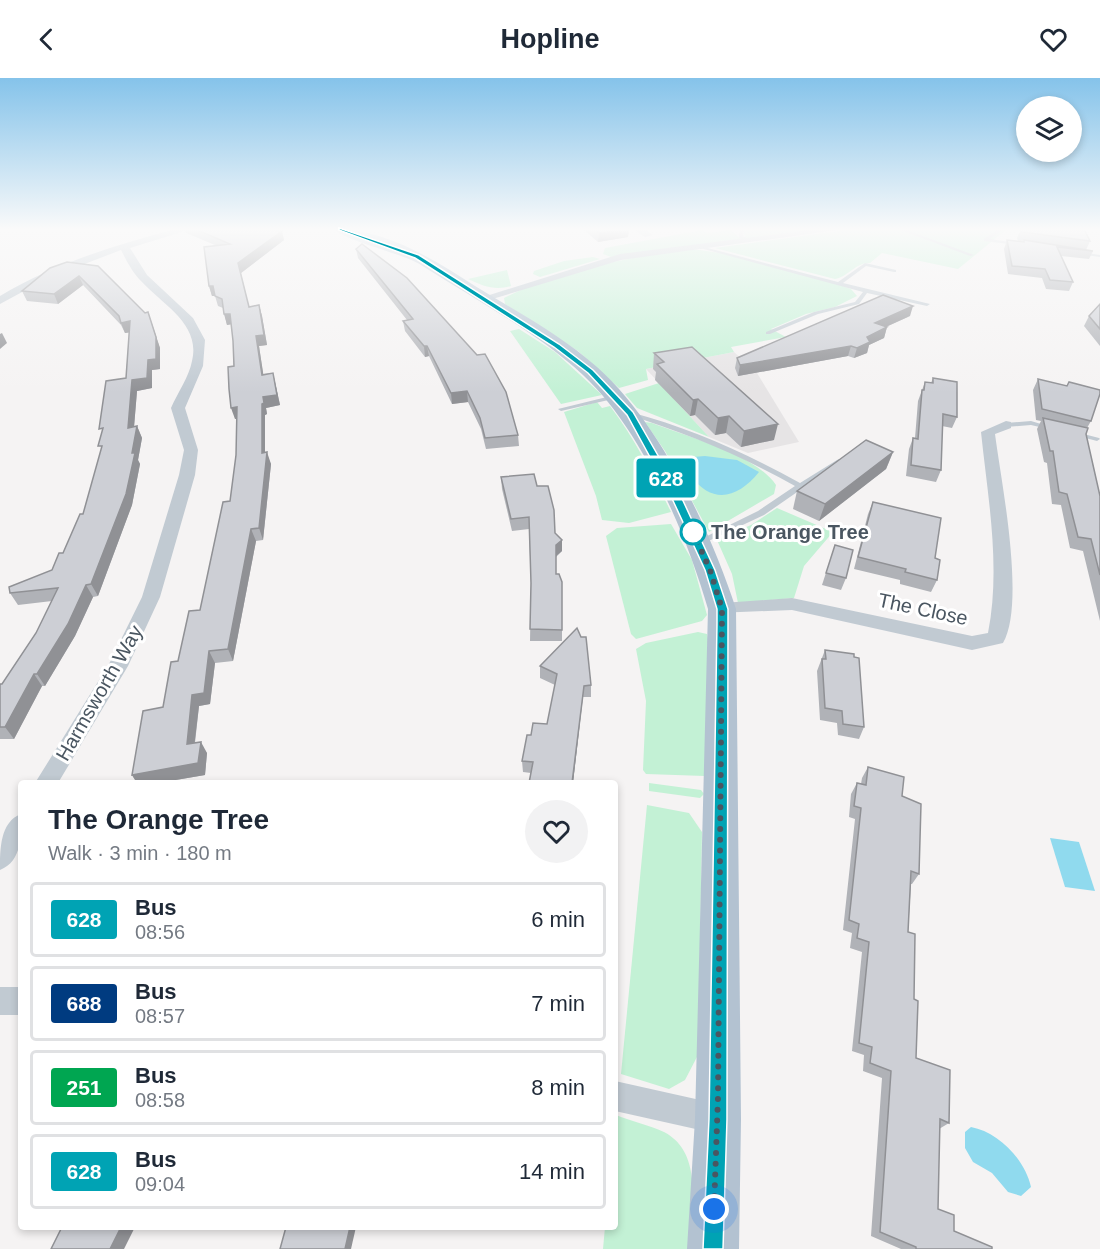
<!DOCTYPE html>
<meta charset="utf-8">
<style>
body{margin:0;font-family:Helvetica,sans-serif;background:#f2f2f3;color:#1f2937;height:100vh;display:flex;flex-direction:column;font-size:22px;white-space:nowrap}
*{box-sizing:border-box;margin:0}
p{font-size:20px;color:#747a83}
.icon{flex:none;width:33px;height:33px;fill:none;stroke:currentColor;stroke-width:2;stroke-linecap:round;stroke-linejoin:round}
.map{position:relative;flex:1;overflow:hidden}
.drawer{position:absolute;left:18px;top:702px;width:600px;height:450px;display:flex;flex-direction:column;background:#fff;border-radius:6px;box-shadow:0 3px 9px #0003}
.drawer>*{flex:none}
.badge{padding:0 12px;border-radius:4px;font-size:21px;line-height:39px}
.controls{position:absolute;left:1016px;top:18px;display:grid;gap:12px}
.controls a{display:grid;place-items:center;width:66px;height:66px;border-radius:50%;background:#fff;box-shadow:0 3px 9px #0003;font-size:30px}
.you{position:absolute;width:30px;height:30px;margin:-15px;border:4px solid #fff;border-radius:50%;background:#1a73e8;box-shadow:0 0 0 9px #1a73e833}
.map>.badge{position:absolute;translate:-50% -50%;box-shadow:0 0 0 3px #fff}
.round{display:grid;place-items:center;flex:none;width:63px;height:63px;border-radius:32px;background:#f2f2f3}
.summary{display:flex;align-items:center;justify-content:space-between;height:102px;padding:0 30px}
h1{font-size:28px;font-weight:700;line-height:45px}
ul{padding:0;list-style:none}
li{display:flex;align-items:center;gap:18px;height:75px;margin:0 12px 9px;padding:0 18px;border:3px solid #e0e1e3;border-radius:6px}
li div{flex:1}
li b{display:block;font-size:22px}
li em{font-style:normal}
li .badge{min-width:66px;font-weight:700;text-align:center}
header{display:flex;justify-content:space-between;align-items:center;height:78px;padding:0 30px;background:#fff;font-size:27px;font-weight:700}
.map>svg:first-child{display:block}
.education{fill:#e6e4e5}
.green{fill:#c3f1d5}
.water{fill:#90daee}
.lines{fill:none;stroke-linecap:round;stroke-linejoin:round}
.service{fill:#c1cad2;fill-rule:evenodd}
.minor{fill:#c1cad2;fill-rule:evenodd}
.primary{fill:#b3c2d1;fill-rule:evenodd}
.wall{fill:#b0b2b7}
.shaded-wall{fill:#909195}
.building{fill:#cdcfd5;stroke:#909195;stroke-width:1.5}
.line{fill:#00a3b4;stroke:#fff;stroke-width:1.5}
.walk{stroke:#4a5661;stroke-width:6;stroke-dasharray:0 10.8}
.stop-dot{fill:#fff;stroke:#00a3b4;stroke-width:3}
.labels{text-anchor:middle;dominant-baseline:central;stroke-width:6;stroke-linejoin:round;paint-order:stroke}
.stop-label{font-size:20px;font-weight:bold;fill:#4a5661;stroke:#fff;text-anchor:start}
.street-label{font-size:20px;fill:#4a5661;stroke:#fff}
</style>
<header><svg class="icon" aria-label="back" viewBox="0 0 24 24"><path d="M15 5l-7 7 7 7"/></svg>Hopline<svg class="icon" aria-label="heart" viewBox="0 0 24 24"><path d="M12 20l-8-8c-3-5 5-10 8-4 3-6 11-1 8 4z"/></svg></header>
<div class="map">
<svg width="1100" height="1171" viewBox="0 0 1100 1171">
<rect width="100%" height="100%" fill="#f5f3f3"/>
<path class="education" d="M734,274L757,295L799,364L748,375L709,359L646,291Z"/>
<g class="green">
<path d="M747,151H831L746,161L743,153Z"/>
<path d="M853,151H1007L958,191L882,175L870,185C856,184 848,199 835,201L715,170Z"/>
<path d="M702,152L707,155L731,152L743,163L611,179L603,176L605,170Z"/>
<path d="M693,171L720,175L834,205L851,211L857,218L835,229L806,236L771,251L786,259L731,269L734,274L646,291L648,302L619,310L578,273L505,226L504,220C556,193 634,178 693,171Z"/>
<path d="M593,179L600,181L540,199L533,196L534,193L564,183Z"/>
<path d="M507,192L511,208C495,213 483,208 468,201Z"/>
<path d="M519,251L555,274L602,317L561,326L510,253Z"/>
<path d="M659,305L709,359L637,330L625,316Z"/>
<path d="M597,324L602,330L610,328C635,361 653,397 671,434L629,445L602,442L596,418L564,334Z"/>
<path d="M645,344L652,345C688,359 755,376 776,407L774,416L709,454L665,373Z"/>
<path d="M777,430L833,454L804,488L794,520L738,525L732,496L717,462L751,447Z"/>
<path d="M671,446L692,482L707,537L702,543L636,561L631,556L606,458L617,450Z"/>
<path d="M698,554L707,556L708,561L705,698L646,696L643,692L646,623L636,571L646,565Z"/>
<path d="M649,705L701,712L704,716L700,720L649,713Z"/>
<path d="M647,727L689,735L702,754L698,977L685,1002L669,1011L621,996Z"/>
<path d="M616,1037C631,1043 649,1047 664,1054C705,1075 691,1135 689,1171H603L605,1149H615Z"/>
</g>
<g class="water">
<path d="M705,378L737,382L759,394C739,419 713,428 691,398L693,379Z"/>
<path d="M1050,760L1079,764L1095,813L1065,809Z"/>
<path d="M971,1049C998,1054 1025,1081 1031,1109L1021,1118L1008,1114L992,1095L973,1084L965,1070V1054Z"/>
</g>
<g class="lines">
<g class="service">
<path d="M740,151H744L743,158L750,162V164H746L739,160Z"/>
<path d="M898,151H904L974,177L970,178Z"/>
<path d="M999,151H1004L990,161L1016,165L1018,167L984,163V161Z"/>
<path d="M700,168L838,204L865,185L896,192V194H894L866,188L843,205L930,226L927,228L867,215L859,226L818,236L770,256H766V254L814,234L855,224L863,214L700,170Z"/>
<path d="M1080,174L1100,177V179L1078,176Z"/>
<path d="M615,317L618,319L617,320L561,333L558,331Z"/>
<path d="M630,334C690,350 746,375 800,405L837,382L839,381L842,383L764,437L700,467H697V463L758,433L795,408C742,378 686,355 628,337L627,336Z"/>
<path d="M1031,343L1051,349L1048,351L1031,347L1006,349L1003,347L1006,345Z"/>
<path d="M1076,354L1099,360L1100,361L1097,363L1074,357V355Z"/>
</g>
<g class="minor">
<path d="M175,151H191L130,170L147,197L193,240L205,262L203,288L185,330L198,372L195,397L160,519L128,588L58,705H35L109,586L142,519L179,397L184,372L171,330C178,314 189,299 192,283C201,246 163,227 142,204C133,195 127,184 121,172L48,200L0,226V218C55,185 114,168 175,151Z"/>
<path d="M633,151H645L653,157L645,159Z"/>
<path d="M817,151H844L621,182L489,222L480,220L620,176Z"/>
<path d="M1006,343L1011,344V350L995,356C1001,403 1026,525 1003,565L972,572L792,532L716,535L713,531L716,527L722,525L792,520L972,558L988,555C1001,489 988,421 981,354Z"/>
<path d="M21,736C21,756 23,783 0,792C0,771 0,744 21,736Z"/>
<rect x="0" y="909" width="21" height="28"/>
<path d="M615,1003L718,1026L729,1030L733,1041L729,1052L718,1056L615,1033Z"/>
</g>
<path class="primary" d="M334,151C386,151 433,181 475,208C516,233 561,257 597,289C660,345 710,451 736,531L741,1041L739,1171H687L695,1041L708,531C686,455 642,352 583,297C537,254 474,221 421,187C402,175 345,163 334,151Z"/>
</g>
<g class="wall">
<path d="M185,151H270L284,162L241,195L249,229L259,227L262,238L267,267L259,268L263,296L273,295L280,327L266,330L267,336L265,337V375L271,386L263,462L256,463L233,583L215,585L210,626L199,628L195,665L207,675L205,697L158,705H137L132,697L163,629L178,583L200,532L230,423L236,377L237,341H235L233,263L231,246L227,247L223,230L218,228L215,218H212L209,208L215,167L186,155Z"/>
<path d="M583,151H629L628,159L598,164Z"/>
<path d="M1021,151L1090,163L1086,172L1093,173L1089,181L1061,178L1073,204L1069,213L1046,211L1042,200L1008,196L1004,171L1007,162L1023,164L1018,163L1017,160Z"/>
<path d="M356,171L518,357L519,368L486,371L481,351L468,324L452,326L429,278L425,279L405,253L403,243L407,242L358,180Z"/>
<path d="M67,184L145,235L148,234L160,270V291L152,292V310L137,313L134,349L137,348L142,360L138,382L140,386L132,427L98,518L93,519L75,558L45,608H42L14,661H0V606H2L36,555L52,523L18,527L10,515L52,492L63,475L83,436L126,300L129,254L125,255L121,247L83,207L58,226L27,223L22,213Z"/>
<path d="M1100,226V268L1084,248L1089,238Z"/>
<path d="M910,238L886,249H887L884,260L869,267L867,275L854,280L848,278L738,298L735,290L737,280Z"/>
<path d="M654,275L774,362L741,369L726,355L715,357L695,337L690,338L655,302L656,294L653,291Z"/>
<path d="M933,300L957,339L952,350L942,348L941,392L936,404L906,398L909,371L913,360H915L918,323L925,304L931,305Z"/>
<path d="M1038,301L1091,343L1087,350L1086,356L1100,418V543L1083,473L1070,470L1061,427L1052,426L1047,385L1044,384L1037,351L1041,343L1036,342L1033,312Z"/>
<path d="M893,374L886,391L819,443L793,431L797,413Z"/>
<path d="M501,399L537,408L555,455L562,462V473L556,479V496L562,504V563H530L531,507L529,451L512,453L502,411Z"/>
<path d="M873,424L935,480L937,502L931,514L900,506V502L854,491L868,436Z"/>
<path d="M835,467L846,500L841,512L822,507Z"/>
<path d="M825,572L864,649L859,661L838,657L837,645L820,642L817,593Z"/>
<path d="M540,588L591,607V619H583L573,705H529L531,695L523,694L522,683L531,657L547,646L555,607L540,600Z"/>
<path d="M868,689L902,718L919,796L912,806H911L908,854L914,921L916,980L949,1045L939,1051L938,1131L954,1153L992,1171H901L871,1158L882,1000L863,993L864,977L852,973L862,874L850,870L852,855L843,852L855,741L849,739L851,716L857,705L861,706L862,700Z"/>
</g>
<g class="shaded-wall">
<path d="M619,151H629L628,159L598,164L599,155Z"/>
<path d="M282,153L284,162L241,195L238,185Z"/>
<path d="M79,198L83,207L58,226L54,216Z"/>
<path d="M209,208H213L216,218H212Z"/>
<path d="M259,227L262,238L267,267L259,268L265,307L262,297L256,258Z"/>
<path d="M913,228L910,238L872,255L875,245Z"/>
<path d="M148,234L160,270V291L152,292V310L137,313L133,361L128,350L132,302Z"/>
<path d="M224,236H230L233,246L227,247Z"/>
<path d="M130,243L134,254L125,255L121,245Z"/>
<path d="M887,249L884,260L869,267L867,275L854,280L857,270L867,259Z"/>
<path d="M2,255L7,265L0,271V256Z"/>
<path d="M424,268H427L429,278L425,279Z"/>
<path d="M851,268L848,278L738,298L740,287Z"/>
<path d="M273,295L280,327L266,330L267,336L265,337V387L262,375V326L263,319Z"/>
<path d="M467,313L468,324L452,326L451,315Z"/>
<path d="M698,321L695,337L690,338L693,322Z"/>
<path d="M237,329L241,340L235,341L231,330Z"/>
<path d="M729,338L726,355L715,357L718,340Z"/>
<path d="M778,346L774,362L741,369L744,353Z"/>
<path d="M137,348L142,360L138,382L140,386L132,427L98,518L91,506L132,375Z"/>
<path d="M267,374L271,386L263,462L259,450Z"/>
<path d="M893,374L886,391L819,443L825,426Z"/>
<path d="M251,451L256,463L233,583L228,571Z"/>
<path d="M562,462V473L555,479L556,467Z"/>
<path d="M86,507L93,519L75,558L45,608L37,596Z"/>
<path d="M209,573L215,585L210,626L199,628L193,678L187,666L192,617Z"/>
<path d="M34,596L42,608L14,661L5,649Z"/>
<path d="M584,608L573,705H572Z"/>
<path d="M201,664L207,675L205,697L158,705H137L132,697Z"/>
<path d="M121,1149H135L124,1171H110Z"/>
<path d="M350,1149H356L351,1171H345Z"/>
</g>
<g class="building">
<path d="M195,151H263L282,153L238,185L249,229L259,227L264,257L256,258L262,297L273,295L277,317L263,319L264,325L262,326V375L267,374L259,450L251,451L228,571L209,573L204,615L192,617L187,666L201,664L198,685L132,697L143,633L163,629L171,584L178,583L189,533L200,532L223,424L230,423L236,377L237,329L231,330L229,311L228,289L234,288L233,263L230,236H224L222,221L215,218L213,208H209L204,169L230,166Z"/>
<path d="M594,151H624L599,155Z"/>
<path d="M1021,151H1084L1090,163L1022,154Z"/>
<path d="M1007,162L1024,164V162L1093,173L1057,169L1073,204L1050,202L1045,191L1012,188Z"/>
<path d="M362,166L407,200L477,277L485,276L506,314L518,357L485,360L480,340L467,313L451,315L427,268H424L403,243L413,241L356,171Z"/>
<path d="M67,184L98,188L145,235L148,234L156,259V281L148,282L147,300L132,302L128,350L137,348L132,375H135L126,416L91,506L86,507L68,546L37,596H34L5,649H0V606H2L36,555L58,510L10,515L9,509L52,492L59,475H63L80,436H83L102,368H98L103,350L99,351L106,303L126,300L130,243L121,245L119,238L79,198L54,216L22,213L50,190Z"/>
<path d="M883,217L913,228L875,245L887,249L867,259L870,264L857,270L851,268L740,287L737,280Z"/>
<path d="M1100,226V251L1089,238Z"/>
<path d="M692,269L778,346L744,353L729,338L718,340L698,321L693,322L657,286L664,284L654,275Z"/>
<path d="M933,300L957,304V339L943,336L941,392L911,387L913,360L918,361L922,312H924L925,304L933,305Z"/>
<path d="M1038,301L1067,308L1069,304L1100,312V316L1091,343L1042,331Z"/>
<path d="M1043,340L1088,350L1086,356L1100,418V497L1091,461L1078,459L1067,416L1059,414L1053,373H1050Z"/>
<path d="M866,362L893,374L825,426L797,413Z"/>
<path d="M534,396L537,408H548L554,432L555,455L562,462L556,467V496H559L562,504V552L530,551L531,505L529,439L511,441L501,399Z"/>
<path d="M873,424L941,440L935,480L940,482L937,502L905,494L906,491L858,479Z"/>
<path d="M835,467L853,472L846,500L826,495Z"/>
<path d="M577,550L581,559H586L591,607L584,608L572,705H529L533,684L522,683L527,657H531L533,645L547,646L557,596L540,588Z"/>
<path d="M825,572L854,576V579L859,580L864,649L843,646L842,633L825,630L822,581H826Z"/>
<path d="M868,689L904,699L902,718L921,726L919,796L911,793L908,854L915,856L914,921L918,923L916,980L950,992L949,1045L940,1041L938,1131L954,1137V1153L992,1169V1171H916V1169L880,1154L891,993L870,985L872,969L859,965L869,864L857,860L859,846L849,842L861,730L854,728L857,705L866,707Z"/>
<path d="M62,1149H121L110,1171H51Z"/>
<path d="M286,1149H350L345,1171H280Z"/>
</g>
<linearGradient id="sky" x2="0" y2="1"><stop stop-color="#85c3ea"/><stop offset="0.48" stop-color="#fafafa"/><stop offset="1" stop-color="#fafafa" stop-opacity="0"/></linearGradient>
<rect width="1100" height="315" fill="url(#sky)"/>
<path class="line" d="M339,150L419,177L559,266L593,292L633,334L679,414L715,492L728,531V545L727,1041L723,1171H703L709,1041L717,545V531L705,492L669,414L627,337L588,295L554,269L415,180L339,152Z"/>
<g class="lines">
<path class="walk" d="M693,454L710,492L722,531L718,1019L714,1131"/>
</g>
<circle class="stop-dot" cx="693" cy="454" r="12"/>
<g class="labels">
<g class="stop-label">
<text x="711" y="454">The Orange Tree</text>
</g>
<g class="street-label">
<text transform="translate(923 531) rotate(12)">The Close</text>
<text transform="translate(99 615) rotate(-60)">Harmsworth Way</text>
</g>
</g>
</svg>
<div class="controls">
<a><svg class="icon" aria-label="layers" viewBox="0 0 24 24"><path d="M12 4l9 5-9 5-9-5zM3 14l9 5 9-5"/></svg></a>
</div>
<div class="you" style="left:714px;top:1131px"></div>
<b class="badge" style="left:666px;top:400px;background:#00a3b4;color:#fff">628</b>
<section class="drawer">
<div class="summary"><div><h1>The Orange Tree</h1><p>Walk · 3 min · 180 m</p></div><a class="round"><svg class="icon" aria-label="heart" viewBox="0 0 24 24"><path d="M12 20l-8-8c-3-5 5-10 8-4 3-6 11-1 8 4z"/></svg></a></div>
<ul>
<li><span class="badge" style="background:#00a3b4;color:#fff">628</span><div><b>Bus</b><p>08:56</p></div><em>6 min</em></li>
<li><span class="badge" style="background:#003b80;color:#fff">688</span><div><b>Bus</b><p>08:57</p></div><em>7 min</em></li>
<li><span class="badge" style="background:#00a651;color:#fff">251</span><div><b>Bus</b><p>08:58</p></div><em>8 min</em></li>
<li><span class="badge" style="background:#00a3b4;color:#fff">628</span><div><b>Bus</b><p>09:04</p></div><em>14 min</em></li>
</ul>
</section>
</div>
